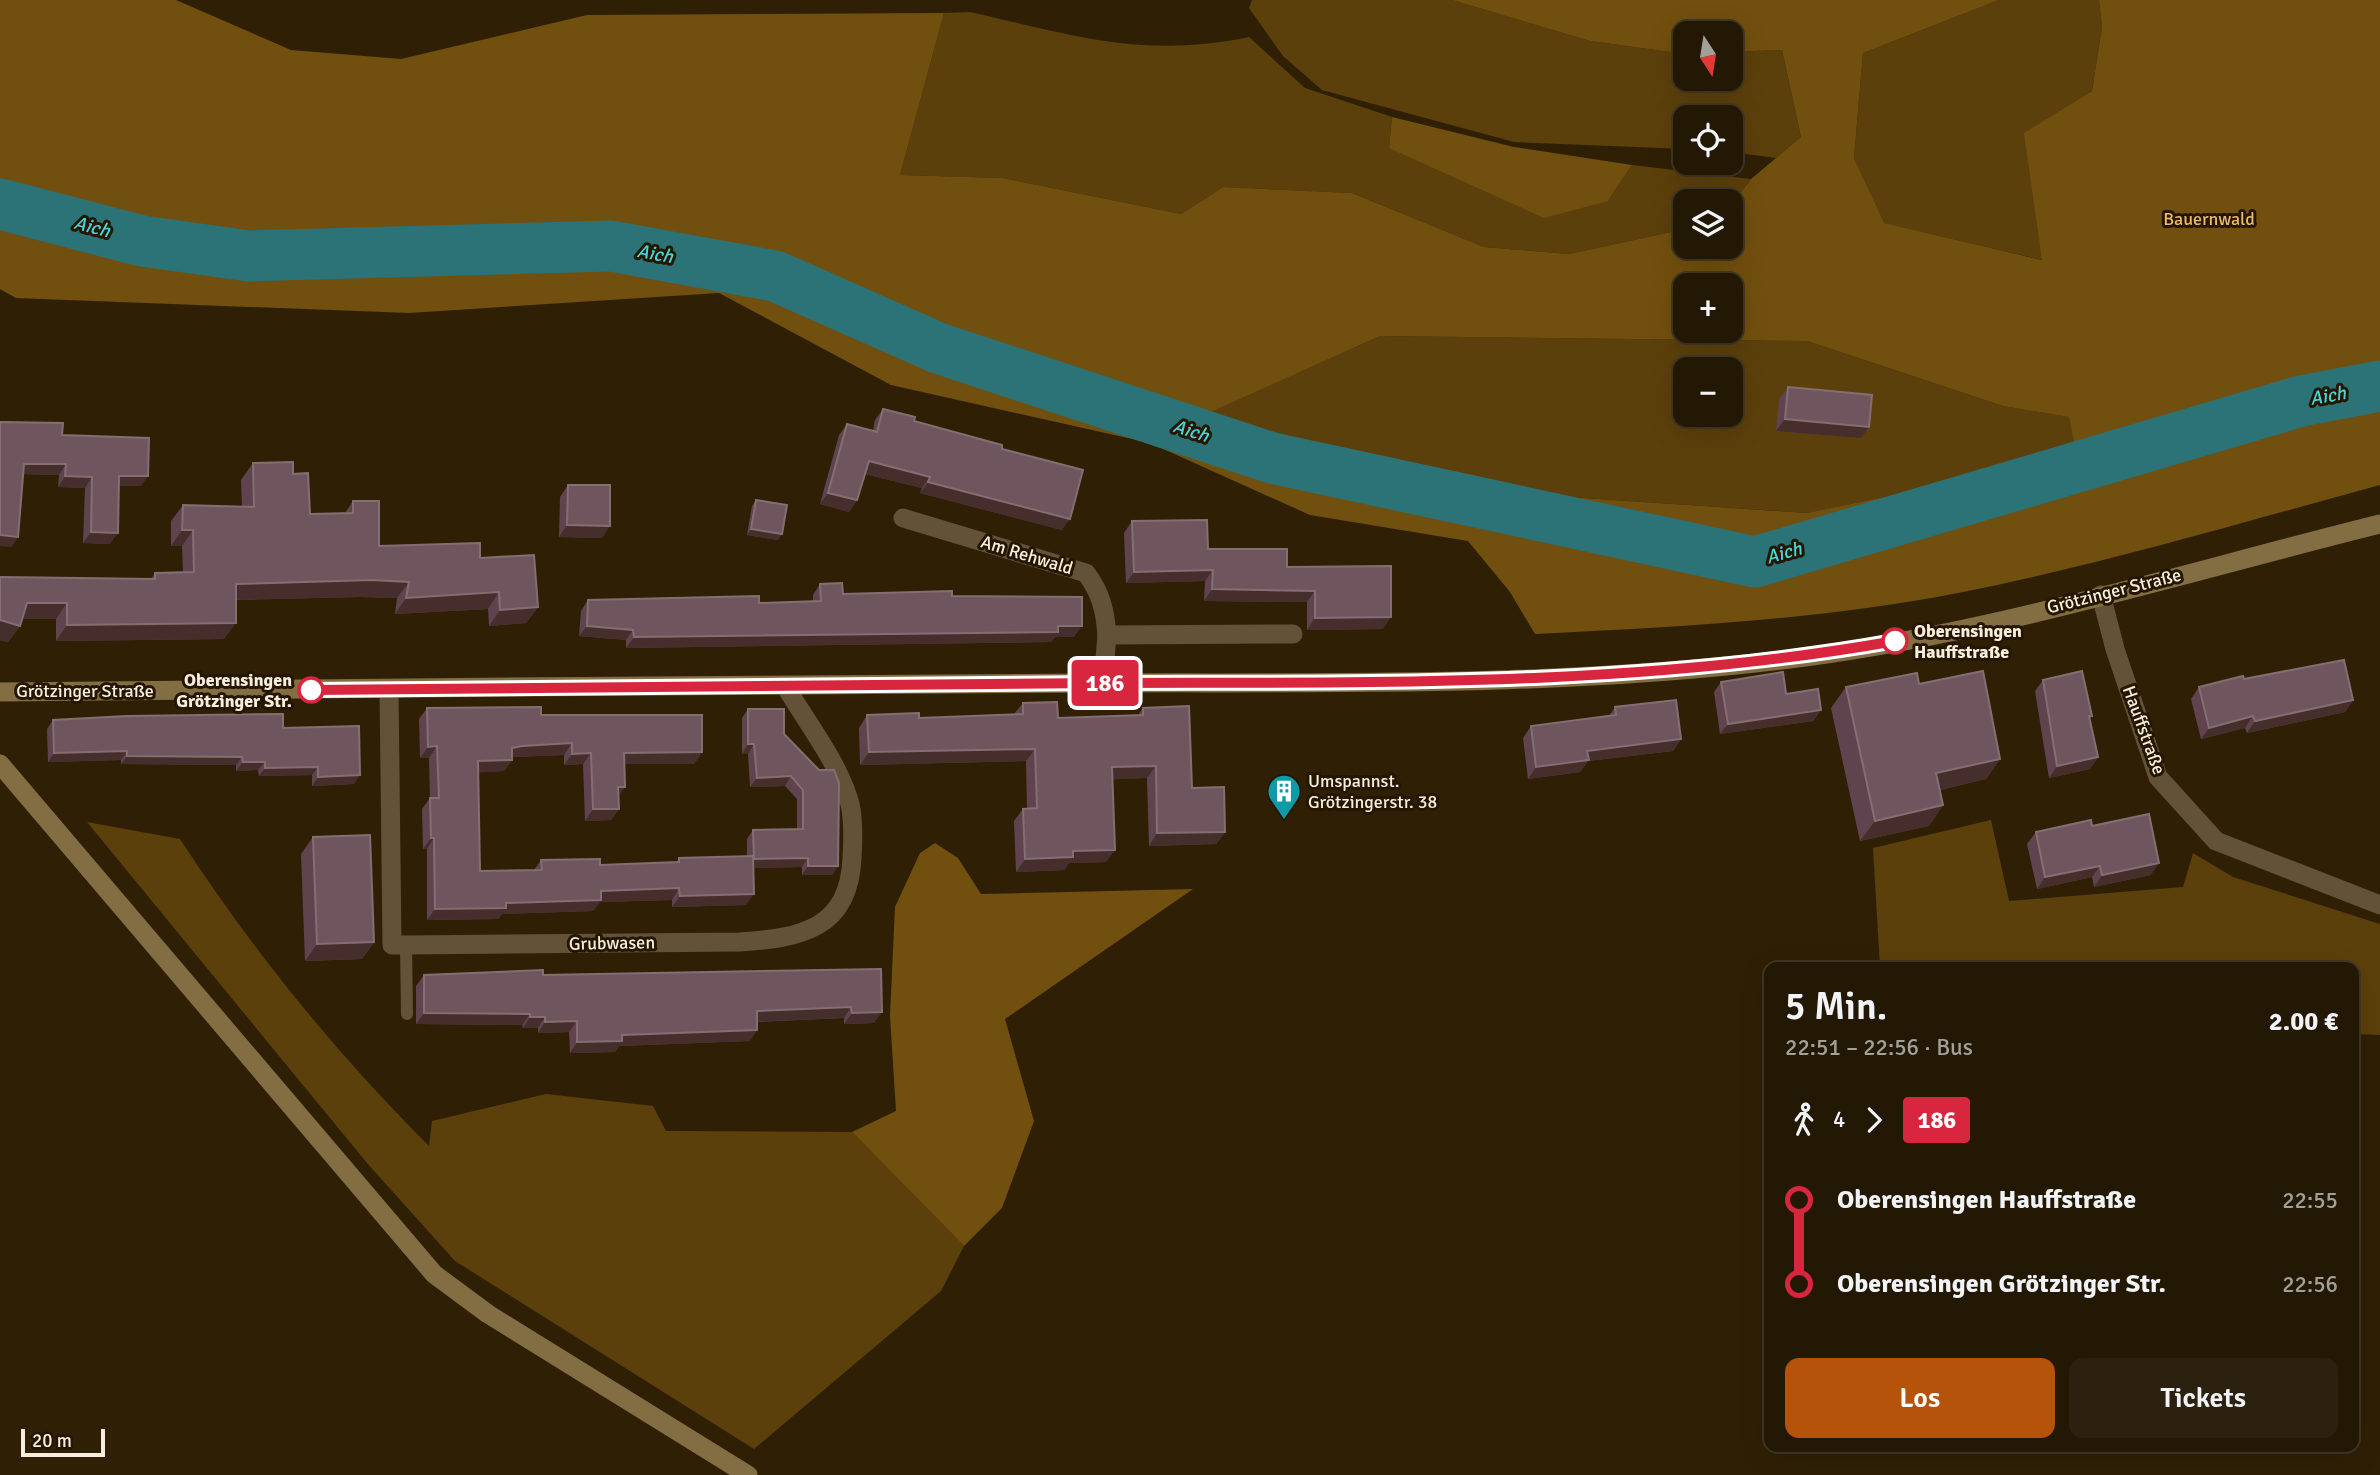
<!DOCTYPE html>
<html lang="de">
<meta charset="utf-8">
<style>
body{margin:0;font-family:Signika,sans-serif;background:#2b210e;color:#f1f3f6;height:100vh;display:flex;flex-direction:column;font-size:26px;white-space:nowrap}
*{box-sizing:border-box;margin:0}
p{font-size:23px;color:#a3a09a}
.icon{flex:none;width:38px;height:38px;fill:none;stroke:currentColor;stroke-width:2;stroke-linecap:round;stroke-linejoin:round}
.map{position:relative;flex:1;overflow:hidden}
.panel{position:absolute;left:1764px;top:962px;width:595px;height:490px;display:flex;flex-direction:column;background:#231804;border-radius:14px;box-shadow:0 7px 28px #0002,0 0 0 2px #403726}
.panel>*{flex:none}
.badge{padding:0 14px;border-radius:5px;font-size:24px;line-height:46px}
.needle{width:46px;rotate:168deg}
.tools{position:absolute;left:1673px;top:21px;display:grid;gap:14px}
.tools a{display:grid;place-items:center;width:70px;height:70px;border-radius:14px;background:#231804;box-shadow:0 7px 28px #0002,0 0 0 2px #403726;font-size:35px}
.scale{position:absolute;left:21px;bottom:18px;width:84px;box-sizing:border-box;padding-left:7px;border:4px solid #f8eedf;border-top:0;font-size:19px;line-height:24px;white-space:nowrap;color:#f8eedf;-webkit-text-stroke:5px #251600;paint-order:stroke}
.map>.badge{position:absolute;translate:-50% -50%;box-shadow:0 0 0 4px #fff}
.legs{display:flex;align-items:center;gap:10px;height:77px;padding:0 21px;font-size:23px}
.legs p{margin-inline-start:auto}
.summary{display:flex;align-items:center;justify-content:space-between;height:119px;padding:0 21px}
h1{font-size:38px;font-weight:600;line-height:52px}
.primary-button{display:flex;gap:14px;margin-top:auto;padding:14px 21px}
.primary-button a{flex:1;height:80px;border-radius:14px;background:#b45309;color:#fff;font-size:28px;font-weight:600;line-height:80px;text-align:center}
.primary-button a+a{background:#2b210e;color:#f1f3f6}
ul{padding:0 21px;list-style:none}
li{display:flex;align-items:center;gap:24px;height:84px;font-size:26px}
li i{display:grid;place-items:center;width:10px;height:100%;margin:0 9px;background:currentColor}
li i::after{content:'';width:18px;height:18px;margin:-9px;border:5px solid;border-radius:50%;background:#231804}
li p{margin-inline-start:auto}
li:first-child i{background:linear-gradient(#0000 50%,currentColor 0)}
li:last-child i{background:linear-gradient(currentColor 50%,#0000 0)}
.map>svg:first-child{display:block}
.green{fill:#5c400c;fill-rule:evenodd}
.forest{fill:#714f0e;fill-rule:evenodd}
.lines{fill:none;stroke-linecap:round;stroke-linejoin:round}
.river{stroke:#2b7377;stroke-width:51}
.service{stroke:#635237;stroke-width:12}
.minor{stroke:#635237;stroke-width:19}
.secondary{stroke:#826e42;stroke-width:19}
.wall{fill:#5f444f}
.shaded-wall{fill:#452e2b}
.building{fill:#6f565e;stroke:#846e72;stroke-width:2}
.line-1-casing{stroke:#fff;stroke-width:16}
.line-1{stroke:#d7263d;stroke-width:10}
.stop-1-dot{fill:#fff;stroke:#d7263d;stroke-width:3.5}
.labels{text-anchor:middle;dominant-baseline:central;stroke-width:6;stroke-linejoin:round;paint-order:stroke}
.park-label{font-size:18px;fill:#eeba66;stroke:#251600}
.street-label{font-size:18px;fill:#f8eedf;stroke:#251600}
.stop-label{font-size:18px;font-weight:bold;fill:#f8eedf;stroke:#251600;text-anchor:start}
.poi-label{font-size:18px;fill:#f8eedf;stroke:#251600;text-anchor:start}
.water-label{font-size:19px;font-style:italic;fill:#47d5dc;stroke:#251600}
</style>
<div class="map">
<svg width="2380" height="1475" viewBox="0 0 2380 1475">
<rect width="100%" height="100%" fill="#2f2005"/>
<g class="green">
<path d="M1252,0H1452L1590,41L1685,54V79H1731V52L1782,50L1801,137L1776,158L1731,152V117H1685V149L1514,142L1322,90L1283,56L1249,8Z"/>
<path d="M1999,0H2099L2102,27L2092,91L2025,133L2043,260L1883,223L1854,158L1863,53Z"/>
<path d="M970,12C1072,35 1143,59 1249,37L1305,88L1392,117L1389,148L1608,201L1632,165L1751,179L1731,205V201H1685V229L1569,254L1484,247L1352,193L1223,187L1181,214L1003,178L900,175L944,13Z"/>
<path d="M1380,336L1807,341L2003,406L2070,417L2077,457L1808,513L1510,493L1190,421ZM1685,369H1731V415H1685Z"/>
<path d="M1991,820L2009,901L2183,887L2193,853L2233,877L2380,924V1035L2354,1034V968H1880L1873,848Z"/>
<path d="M87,822L180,839C253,951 335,1052 429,1146L432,1121L546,1094L653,1106L666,1131L852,1132L964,1246L941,1291L754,1449L455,1261L367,1163Z"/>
</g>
<g class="forest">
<path d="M0,0H176L291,50L401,59L587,15L944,13L900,175L1003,178L1181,214L1223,187L1352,193L1484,247L1569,254L1685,229V247H1731V205L1751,179L1801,137L1782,50L1731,52V33H1685V54L1590,41L1452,0H1999L1863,53L1854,158L1884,223L2042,260L2024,133L2092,91L2102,27L2099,0H2380V485C2240,523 2100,565 1958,593C1819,620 1677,627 1535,634L1510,592L1468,541L1310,515L1150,443L891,385L719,293L409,313L16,298L0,289ZM1685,285H1731V331H1685ZM1380,336L1807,341L2003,406L2069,417L2077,457L1807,513L1510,493L1191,421Z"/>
<path d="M1392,117L1514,147L1632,165L1608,201L1544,218L1389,148Z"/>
<path d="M935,843L958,858L981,894L1193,889L1005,1019L1034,1121L1002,1208L964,1246L852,1132L896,1111L890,1016L895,907L920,853Z"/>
</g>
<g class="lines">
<path class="river" d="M0,204L142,241L249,256L611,246L775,276L938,348L1272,458L1755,562L2301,401L2380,386"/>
<path class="service" d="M406,945L407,1014"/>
<g class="minor">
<path d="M903,518L1086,573C1101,593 1105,610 1107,635"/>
<path d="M2101,595L2115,649L2158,777L2216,841L2380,905"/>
<path d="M1103,683L1107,635L1293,634"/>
<path d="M389,689L392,945H406L740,942C801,938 849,929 852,858C853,841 854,821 850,804C839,763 807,723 786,687"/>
</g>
<g class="secondary">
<path d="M0,692C365,687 731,686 1096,683C1332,682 1570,688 1805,657C2000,631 2190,571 2380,524"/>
<path d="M0,764L434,1274L488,1314L748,1475"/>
</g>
</g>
<g class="wall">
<path d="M1788,387L1869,427L1861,438L1776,431L1779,399Z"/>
<path d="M883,409L914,421L1002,449L1062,530L920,493L922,488L865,474L857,500L849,512L820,504L839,435L847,424L873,430L875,420Z"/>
<path d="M0,422L62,435L141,486H119L110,544L83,543L85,488L58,487L59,475L23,474L18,537L11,547Z"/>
<path d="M253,463L293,474L310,514L345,513L353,501L379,546L480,558L538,607L526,623L489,626L488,609L395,614L397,598L360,597L236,600L224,639L56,641V619H22L20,626L8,642L0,640V577L151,579L155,573L183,572L182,546H171V521L183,505L242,507L241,480Z"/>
<path d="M568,485L602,538L559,537L560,497Z"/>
<path d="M756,500L778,540L747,535L752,506Z"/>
<path d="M1132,521L1208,549L1287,567L1383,629L1307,630V602L1204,601L1205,581L1126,583L1124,533Z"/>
<path d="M820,584L843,594L952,596L1074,637H1055L1051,642L626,648V640L579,636L581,611L588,600L759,603L813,601V595Z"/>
<path d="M2244,679L2353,700L2345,712L2247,733L2245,728L2201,739L2191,699L2199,687Z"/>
<path d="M2043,680L2092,716L2090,719L2098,757L2090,769L2049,778L2035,691Z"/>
<path d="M1721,682L1786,694L1821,710L1813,721L1720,734L1714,692Z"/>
<path d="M1919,684L2000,759L1986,779L1940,790L1943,805L1929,826L1860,841L1831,708L1846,687Z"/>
<path d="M1023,703L1058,718L1138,715L1143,708L1192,788L1225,832L1216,844L1149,846L1147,778L1112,779L1106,862L1069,863L1064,870L1016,872L1014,821L1023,809H1027L1026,761L860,765L859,728L867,715L919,718L1014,714Z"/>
<path d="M1615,707L1681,739L1673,751L1588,761L1580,772L1528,779L1523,738L1531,726L1609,716Z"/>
<path d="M427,708L541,715L702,752L694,764H624L625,787L618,796L619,809L611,820L585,821L583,764L564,765V755L514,757H512V760L504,771L478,772L480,871L534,870L541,860L600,865L676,863L679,858L747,856V839L753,830L797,829V799L785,786L750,787L748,754H742V718L748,709L784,734L838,866L832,875H802V867L753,868L746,905L672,907V900L600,902L593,911L502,914L498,919L427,920V849H423L422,809L430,798L429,758H420L419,719Z"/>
<path d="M53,720L283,728L354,784L312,786V775L259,776L258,770L236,771V765L121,764V760L48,762L47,729Z"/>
<path d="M2092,826L2151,875L2094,887L2092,877L2037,889L2027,844L2036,832Z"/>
<path d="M313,837L374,942L362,959L305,961L301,854Z"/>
<path d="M881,969L874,1023L844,1024V1018L757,1022V1030L750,1041L619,1046L615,1052L570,1053L569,1032L538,1033V1028H523L522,1025L416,1024V986L424,975H543Z"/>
</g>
<g class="shaded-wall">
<path d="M1785,419L1869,427L1861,438L1776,431Z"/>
<path d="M869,461L930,477L922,488L861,473Z"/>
<path d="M24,464H66L59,475L17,474Z"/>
<path d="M65,476L92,477L85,488L58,487Z"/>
<path d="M119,476H148L141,486H112Z"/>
<path d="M928,482L1070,519L1062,530L920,493Z"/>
<path d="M828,493L857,500L849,512L820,504Z"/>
<path d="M567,525L610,526L602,538L559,537Z"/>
<path d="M751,529L782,534L778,540L747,535Z"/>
<path d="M182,530H193L182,546H171Z"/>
<path d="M91,532L118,533L110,544L83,543Z"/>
<path d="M0,535L18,537L11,547L0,546Z"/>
<path d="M1213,570L1205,581L1126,583L1134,572Z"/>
<path d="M372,580L409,582L397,598L360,597L225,600L236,584Z"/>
<path d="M1212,589L1315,591L1307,602L1204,601Z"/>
<path d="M499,592L488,609L395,614L406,598Z"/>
<path d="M27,603H67L56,619H16Z"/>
<path d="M538,607L526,623L489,626L500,610Z"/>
<path d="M1391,617L1383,629L1307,630L1315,618Z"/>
<path d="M0,620L20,626L8,642L0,640Z"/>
<path d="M236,623L224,639L56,641L67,625Z"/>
<path d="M587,626L633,630L626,640L579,636Z"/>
<path d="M1058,626H1082L1074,637H1055L1051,642L626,648L634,637Z"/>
<path d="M2353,700L2345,712L2247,733L2255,721Z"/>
<path d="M1821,710L1813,721L1720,734L1728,724Z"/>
<path d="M2253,716L2245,728L2201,739L2209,728Z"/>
<path d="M1681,739L1673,751L1588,761L1580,772L1528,779L1536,767L1587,751Z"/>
<path d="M572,743L564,755L514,757L504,760L512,748L522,746Z"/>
<path d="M748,744H754L748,754H742Z"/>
<path d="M437,746L429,758H420L428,747Z"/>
<path d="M1035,749L1026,761L860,765L869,752Z"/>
<path d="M127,751L121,760L48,762L54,753Z"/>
<path d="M702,752L694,764H616L624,753Z"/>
<path d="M591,753L583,764L564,765L572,754Z"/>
<path d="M127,756L242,757L236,765L121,764Z"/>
<path d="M2098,757L2090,769L2049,778L2057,766Z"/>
<path d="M2000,759L1986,779L1922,794L1936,773Z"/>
<path d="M512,760L504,771L470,773L478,761Z"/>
<path d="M243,762H265L258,770L236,771Z"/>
<path d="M1156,766L1147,778L1103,780L1112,767Z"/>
<path d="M318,767L312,775L259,776L265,768Z"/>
<path d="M360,775L354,784L312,786L318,777Z"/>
<path d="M791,776L785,786L750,787L757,778Z"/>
<path d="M618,787H625L617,798Z"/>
<path d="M1943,805L1929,826L1860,841L1875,821Z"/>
<path d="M593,809H619L611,820L585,821Z"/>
<path d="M1225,832L1216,844L1149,846L1157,833Z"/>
<path d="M431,838H434L427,849H423Z"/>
<path d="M1115,850L1106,862L1069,863L1064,870L1016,872L1025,859L1073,851Z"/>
<path d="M808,858L802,867L748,868L754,859Z"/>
<path d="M2159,863L2151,875L2094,887L2102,875Z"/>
<path d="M808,866H838L832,875H802Z"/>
<path d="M2100,866L2092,877L2037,889L2045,877Z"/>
<path d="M679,888L672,900L600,902L593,911L502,914L498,919L427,920L435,909L506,903L601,891Z"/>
<path d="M754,894L746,905L672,907L680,896Z"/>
<path d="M374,942L362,959L305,961L317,944Z"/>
<path d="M851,1007L844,1018L749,1022L757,1011Z"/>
<path d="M882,1012L874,1023L844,1024L852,1013Z"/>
<path d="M424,1013L530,1014L522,1025L416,1024Z"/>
<path d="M530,1017H545L538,1028H523Z"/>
<path d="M577,1021L569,1032L538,1033L545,1022Z"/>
<path d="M757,1030L750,1041L619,1046L615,1052L570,1053L577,1042L622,1035Z"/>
</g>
<g class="building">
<path d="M1788,387L1872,395L1869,427L1785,419Z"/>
<path d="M883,409L915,417L914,421L1002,445V449L1083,470L1070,519L928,482L930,477L869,461L857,500L828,493L847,424L877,432Z"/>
<path d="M0,422L63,423L62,435L149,438L148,476H119L118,533L91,532L92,477L65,476L66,464H24L18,537L0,535Z"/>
<path d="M293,462V474L308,473L310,514L353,513V501H379V546L480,543V558L534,555L538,607L500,610L499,592L406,598L409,582L372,580L236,584V623L67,625V603H27L20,626L0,620V577L155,579V573L194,572L193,530H182L183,505L254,507L253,463Z"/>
<path d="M568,485H610V526L567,525Z"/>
<path d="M756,500L787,505L782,534L751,529Z"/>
<path d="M1207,520L1208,549H1287V567L1391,566V617L1315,618V591L1212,589L1213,570L1134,572L1132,521Z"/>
<path d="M842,583L843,594L952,591V596L1082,597V626H1058V632L634,637L633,630L587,626L588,600L759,596V603L821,601L820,584Z"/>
<path d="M2344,660L2353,700L2255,721L2253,716L2209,728L2199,687L2243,676L2244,679Z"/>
<path d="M1983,671L2000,759L1936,773L1943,805L1875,821L1846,687L1917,673L1919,684Z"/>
<path d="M2082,671L2092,716H2089L2098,757L2057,766L2043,680Z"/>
<path d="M1783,672L1786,694L1818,689L1821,710L1728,724L1721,682Z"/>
<path d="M1676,700L1681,739L1587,751L1589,760L1536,767L1531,726L1616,715L1615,707Z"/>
<path d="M1057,702L1058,718L1143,715V708L1189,706L1192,788L1224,787L1225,832L1157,833L1156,766L1112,767L1115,850L1073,851V857L1025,859L1023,809L1037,808L1035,749L869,752L867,715L919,713V718L1023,714V703Z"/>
<path d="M541,707V715H702V752L624,753L625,787H618L619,809H593L591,753L572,754V743L522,746L512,748V760L478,761L480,871L542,870L541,860L600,859V865L679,862V858L753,856L754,894L680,896L679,888L601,891V900L506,903V908L435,909L434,838H431L430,798H439L437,746L428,747L427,708Z"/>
<path d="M748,709H784V734L819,770H834L839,783L838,866H808V858L754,859L753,830L803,829V790L791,776L757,778L754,744H748Z"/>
<path d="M283,714V728L359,726L360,775L318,777V767L265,768V762H243L242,757L127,756V751L54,753L53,720L127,716Z"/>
<path d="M2149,814L2159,863L2102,875L2100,866L2045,877L2036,832L2091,820L2092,826Z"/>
<path d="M370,835L374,942L317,944L313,837Z"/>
<path d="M881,969L882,1012L852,1013L851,1007L757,1011V1030L622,1035V1041L577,1042V1021L545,1022V1017H530V1014L424,1013V975L543,970V975Z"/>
</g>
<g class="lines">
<defs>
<path id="line-1" d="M311,690C574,688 837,685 1101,683C1367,682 1632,688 1895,641"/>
</defs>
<use href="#line-1" class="line-1-casing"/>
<use href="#line-1" class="line-1"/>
</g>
<defs>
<symbol id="building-pin" viewBox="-11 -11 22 30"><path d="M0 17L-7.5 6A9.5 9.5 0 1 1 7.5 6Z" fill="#0f9aa8" stroke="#251600"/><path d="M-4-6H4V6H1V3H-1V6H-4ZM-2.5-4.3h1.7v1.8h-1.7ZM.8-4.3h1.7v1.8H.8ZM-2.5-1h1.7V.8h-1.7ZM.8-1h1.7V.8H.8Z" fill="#fff"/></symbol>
</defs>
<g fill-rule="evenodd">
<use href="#building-pin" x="1265" y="772" width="38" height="52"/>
</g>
<g class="stop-1-dot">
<circle cx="1895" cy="641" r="12"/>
<circle cx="311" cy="690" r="12"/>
</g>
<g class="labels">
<g class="park-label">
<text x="2209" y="219">Bauernwald</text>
</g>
<g class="street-label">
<text transform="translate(1027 555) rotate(17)">Am Rehwald</text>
<text transform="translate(2114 591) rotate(-14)">Grötzinger Straße</text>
<text x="85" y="691">Grötzinger Straße</text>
<text transform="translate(2144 730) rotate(70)">Hauffstraße</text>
<text transform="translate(612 943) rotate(-1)">Grubwasen</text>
</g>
<g class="stop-label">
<text x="1914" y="631">Oberensingen<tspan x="1914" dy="21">Hauffstraße</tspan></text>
<text x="292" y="680" text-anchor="end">Oberensingen<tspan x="292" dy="21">Grötzinger Str.</tspan></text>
</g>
<g class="poi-label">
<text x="1308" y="781">Umspannst.<tspan x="1308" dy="21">Grötzingerstr. 38</tspan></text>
</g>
<g class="water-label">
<text transform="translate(92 227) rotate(15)">Aich</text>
<text transform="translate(655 254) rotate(10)">Aich</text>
<text transform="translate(2328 396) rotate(-10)">Aich</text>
<text transform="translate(1191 431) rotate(18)">Aich</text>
<text transform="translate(1784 553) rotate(-16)">Aich</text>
</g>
</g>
</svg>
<div class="tools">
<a><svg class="needle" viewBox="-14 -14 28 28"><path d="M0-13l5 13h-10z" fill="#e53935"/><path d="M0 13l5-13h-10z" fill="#a3a09a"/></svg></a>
<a><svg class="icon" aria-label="locate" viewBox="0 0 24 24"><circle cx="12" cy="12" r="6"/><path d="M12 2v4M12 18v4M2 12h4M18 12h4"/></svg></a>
<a><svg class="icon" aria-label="layers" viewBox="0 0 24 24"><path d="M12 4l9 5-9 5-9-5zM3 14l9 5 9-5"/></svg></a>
<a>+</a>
<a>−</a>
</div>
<div class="scale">20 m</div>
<b class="badge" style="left:1105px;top:683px;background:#d7263d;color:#fff">186</b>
<section class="panel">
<div class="summary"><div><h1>5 Min.</h1><p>22:51 – 22:56 · Bus</p></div><b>2.00 €</b></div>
<div class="legs"><svg class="icon" aria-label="walk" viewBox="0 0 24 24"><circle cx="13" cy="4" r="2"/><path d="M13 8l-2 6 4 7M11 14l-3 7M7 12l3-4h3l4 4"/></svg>4<svg class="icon" aria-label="forward" viewBox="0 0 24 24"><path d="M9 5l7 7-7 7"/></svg><b class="badge" style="background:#d7263d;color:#fff">186</b></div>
<ul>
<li><i style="color:#d7263d"></i><b>Oberensingen Hauffstraße</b><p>22:55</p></li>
<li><i style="color:#d7263d"></i><b>Oberensingen Grötzinger Str.</b><p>22:56</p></li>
</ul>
<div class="primary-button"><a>Los</a><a>Tickets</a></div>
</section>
</div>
